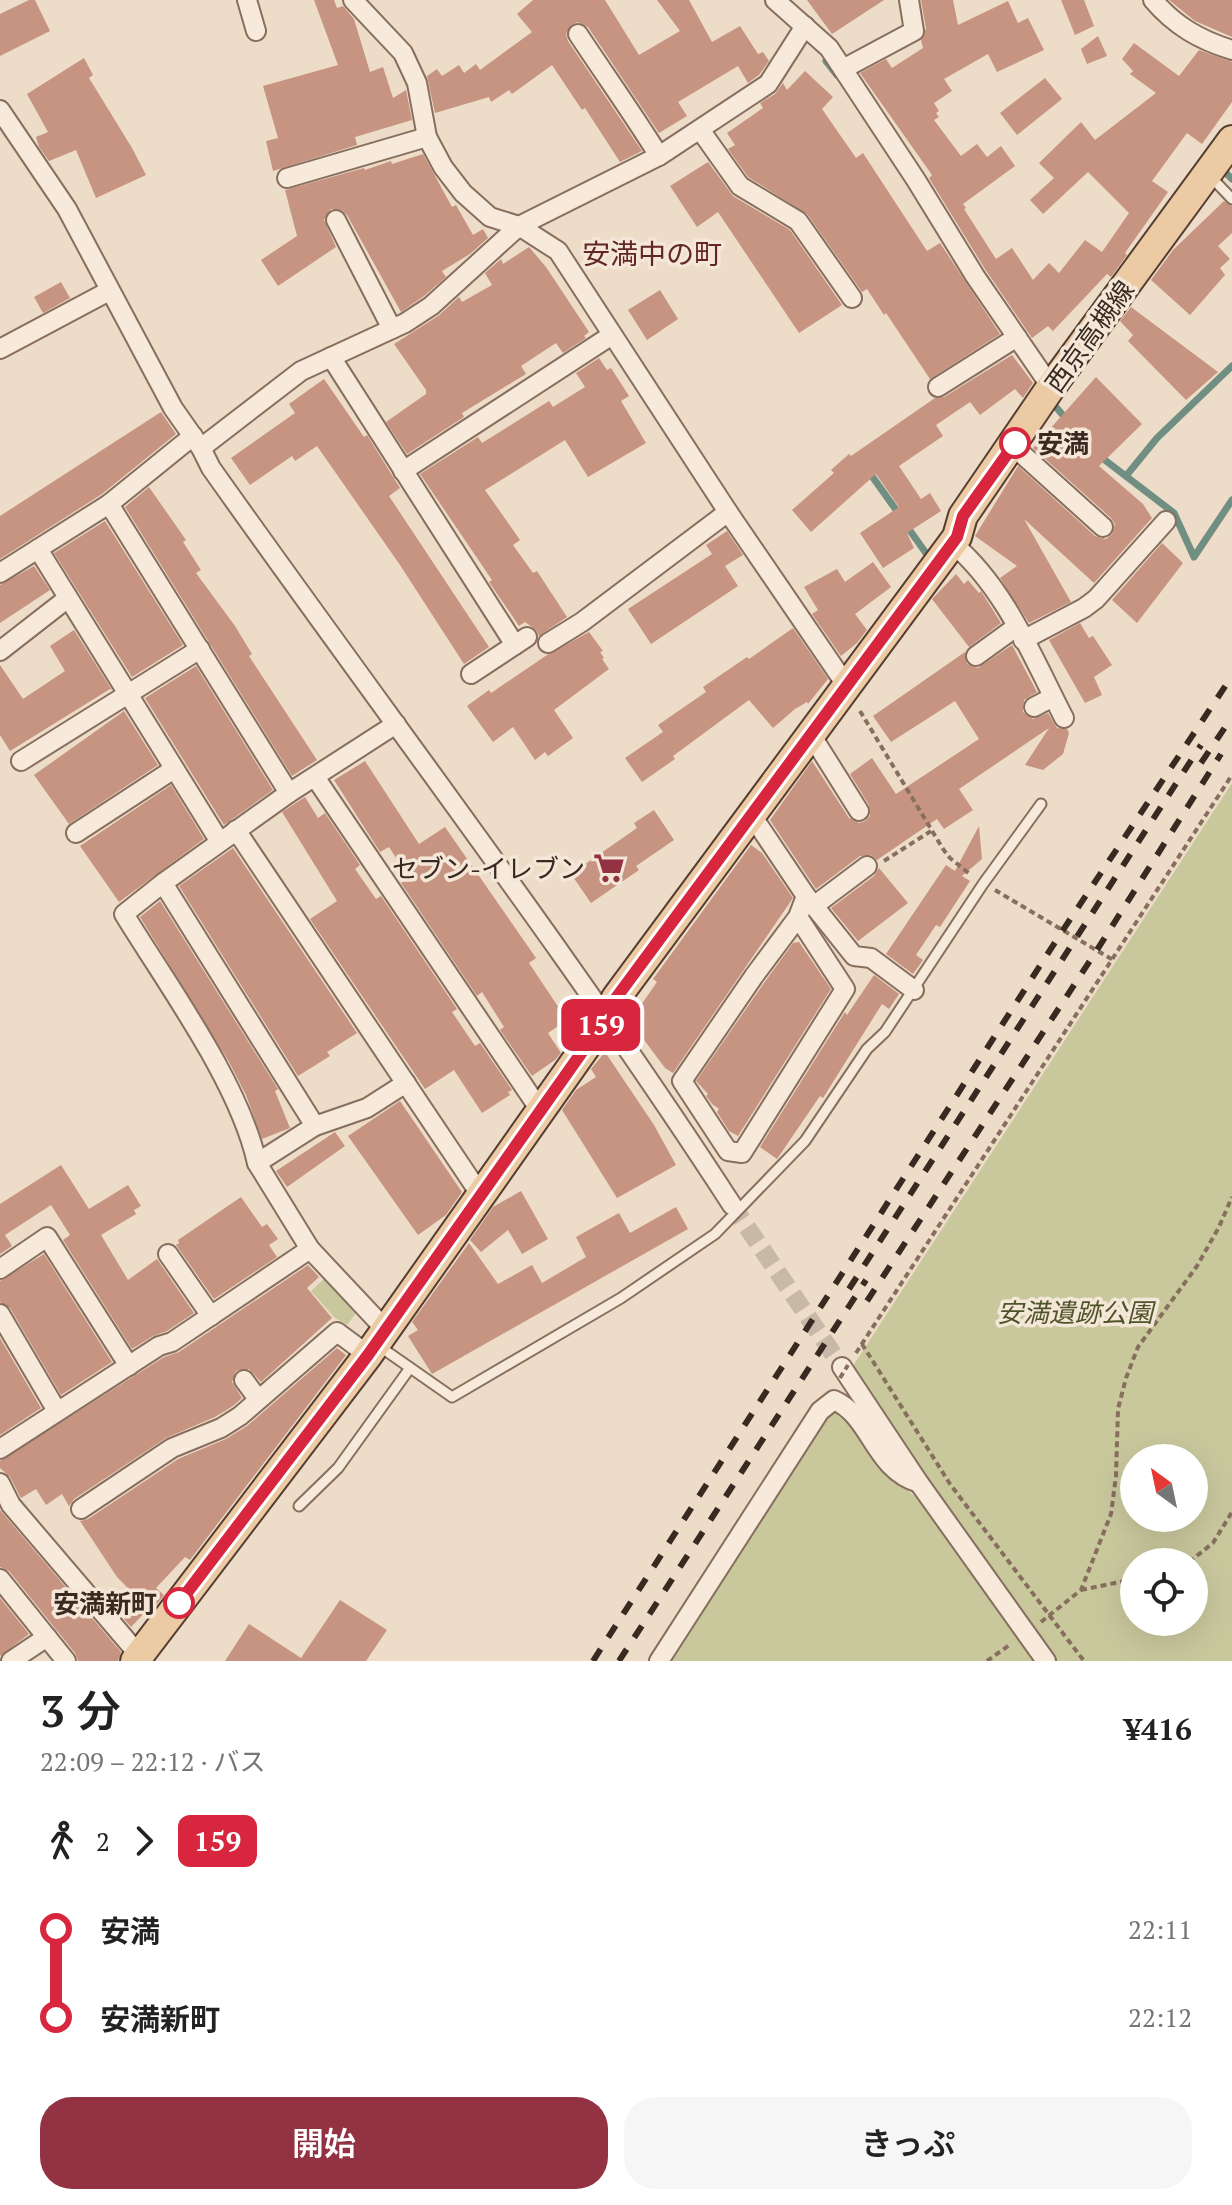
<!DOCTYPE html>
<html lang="ja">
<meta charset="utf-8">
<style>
body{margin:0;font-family:"PT Serif","Noto Sans JP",serif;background:#f6f6f6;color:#222;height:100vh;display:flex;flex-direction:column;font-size:30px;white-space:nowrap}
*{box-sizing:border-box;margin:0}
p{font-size:26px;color:#767676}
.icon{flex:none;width:44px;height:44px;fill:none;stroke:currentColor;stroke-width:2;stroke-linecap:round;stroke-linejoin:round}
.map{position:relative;height:1661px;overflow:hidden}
.details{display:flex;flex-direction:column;background:#fff;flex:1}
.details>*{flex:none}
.badge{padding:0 16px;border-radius:12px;font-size:28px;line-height:52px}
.needle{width:52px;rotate:327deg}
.tools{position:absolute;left:1120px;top:1444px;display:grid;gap:16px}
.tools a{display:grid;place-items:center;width:88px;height:88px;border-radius:50%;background:#fff;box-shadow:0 8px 32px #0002;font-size:40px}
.map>.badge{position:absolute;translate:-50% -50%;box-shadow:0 0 0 4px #fff}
.legs{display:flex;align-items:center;gap:12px;height:88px;padding:0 40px;font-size:26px}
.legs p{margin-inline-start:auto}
.headline{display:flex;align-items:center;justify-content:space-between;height:136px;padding:0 40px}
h1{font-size:44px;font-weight:600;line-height:60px}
.primary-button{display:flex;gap:16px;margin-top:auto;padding:16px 40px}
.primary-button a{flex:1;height:92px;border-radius:32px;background:#923242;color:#fff;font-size:32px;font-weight:600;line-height:92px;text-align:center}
.primary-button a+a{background:#f6f6f6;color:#222}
ul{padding:0 40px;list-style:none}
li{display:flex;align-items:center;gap:28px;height:88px;font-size:30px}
li i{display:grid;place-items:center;width:12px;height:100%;margin:0 10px;background:currentColor}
li i::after{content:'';width:20px;height:20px;margin:-10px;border:6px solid;border-radius:50%;background:#fff}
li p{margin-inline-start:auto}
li:first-child i{background:linear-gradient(#0000 50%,currentColor 0)}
li:last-child i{background:linear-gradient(currentColor 50%,#0000 0)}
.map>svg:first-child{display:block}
.green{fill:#c9c89d;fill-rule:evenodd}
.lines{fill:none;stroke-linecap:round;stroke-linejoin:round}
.stream{stroke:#708e82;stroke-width:7}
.building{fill:#c79481}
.minor-tunnel{stroke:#c8b8a7;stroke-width:18;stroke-dasharray:18 9;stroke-linecap:butt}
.service-casing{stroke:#876e5e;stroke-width:13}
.minor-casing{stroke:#876e5e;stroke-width:22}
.primary-casing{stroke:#553d32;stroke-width:32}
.path{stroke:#876e5e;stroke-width:4;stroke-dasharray:6 4;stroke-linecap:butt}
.service{stroke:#f7eadb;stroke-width:9}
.minor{stroke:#f7eadb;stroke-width:18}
.primary{stroke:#eccaa4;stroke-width:28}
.rail{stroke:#382921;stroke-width:6;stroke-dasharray:14 14;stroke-linecap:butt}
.path-bridge{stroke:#876e5e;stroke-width:4;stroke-dasharray:6 4;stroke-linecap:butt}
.line-1-casing{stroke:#fff;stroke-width:18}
.line-1{stroke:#d7263d;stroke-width:12}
.stop-1-dot{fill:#fff;stroke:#d7263d;stroke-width:4}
.labels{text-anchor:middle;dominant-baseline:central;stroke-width:7;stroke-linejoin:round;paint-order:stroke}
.street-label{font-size:26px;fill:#382921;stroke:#f4e7d8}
.stop-label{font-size:26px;font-weight:bold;fill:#382921;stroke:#f4e7d8;text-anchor:start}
.poi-label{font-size:26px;fill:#382921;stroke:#f4e7d8;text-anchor:end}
.park-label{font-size:26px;font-style:italic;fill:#4f5329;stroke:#f4e7d8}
.neighbourhood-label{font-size:28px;fill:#622723;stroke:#f4e7d8}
</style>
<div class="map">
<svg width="1232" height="1661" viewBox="0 0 1232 1661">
<rect width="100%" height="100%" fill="#ecdcc8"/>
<g class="green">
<path d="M1232,783V1661H1057L851,1369ZM1134,1458H1194V1518H1134ZM1134,1562H1194V1622H1134Z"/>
<path d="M324,1279L356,1313L347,1325L334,1317L311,1291Z"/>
<path d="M837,1412L848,1417L891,1479L916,1497L1035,1661H667L829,1413Z"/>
</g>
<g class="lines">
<g class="stream">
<path d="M826,61L837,75"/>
<path d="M1227,174L1232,179"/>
<path d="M1055,406L1068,421"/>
<path d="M1097,454L1174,513L1194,557L1232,500"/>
<path d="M869,472L899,514"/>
<path d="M1126,476L1157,438L1232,366"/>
<path d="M906,525L928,556"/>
</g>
</g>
<g class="building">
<path d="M29,0H35L50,31L0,56V14Z"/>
<path d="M314,0H334L337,8L343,6L354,19L370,72L383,67L393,98L406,90L412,120L355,137L357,145L273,171L266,141L278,138L263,86L338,65Z"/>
<path d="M533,0H605L639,55L680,31L657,0H689L712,42L740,26L758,54L763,52L769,61L759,75L748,83L738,66L678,102L687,116L659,133L588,27L578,22L571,25L566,34L568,41L642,151L620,162L585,108L582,110L552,65L512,94L509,90L491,102L489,97L435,113L427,76L437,69L442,76L459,65L464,73L476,64L480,70L532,32L517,14Z"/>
<path d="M807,0H884L832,34Z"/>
<path d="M921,0H953L958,25L1008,1L1018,23L1028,18L1044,50L997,72L988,54L944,79L952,91L934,103L939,111L936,113L939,117L934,120L961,156L977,144L987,157L1001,146L1015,166L963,204L966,208L964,209L996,259L1012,248L1033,280L1049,263L1059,273L1085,240L1102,252L1129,213L1088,172L1043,214L1030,200L1054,178L1039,163L1081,122L1095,140L1156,93L1130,74L1133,71L1122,59L1134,43L1179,76L1199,50L1232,62V102L1202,144L1187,133L1152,181L1168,192L1125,253L1127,255L1111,277L1107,274L1053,331L1048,326L1032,338L985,269L929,178L932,175L860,73L886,59L892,68L923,48L921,40L926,29Z"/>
<path d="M1061,0H1084L1094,26L1075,35Z"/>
<path d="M1169,0H1232V37L1195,21Z"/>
<path d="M1098,36L1107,56L1087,64L1081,49Z"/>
<path d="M84,58L93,75L89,78L132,148L146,175L96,198L76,150L49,161L39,147L36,137L48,132L27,94Z"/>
<path d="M805,71L833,97L822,109L856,158L863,153L927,251L940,243L1000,334L930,379L886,313L884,315L867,289L862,292L807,214L748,177L728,149L735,145L727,133L763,108L760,103L775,94L783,83L787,90Z"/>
<path d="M1045,78L1062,99L1017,135L1000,113Z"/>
<path d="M423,154L452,207L456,205L473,235L483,229L488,238L470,254L442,271L446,277L424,296L401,312L347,215L342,210L331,209L324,220L336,247L278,286L261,260L297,236L285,190L364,168L365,170L391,161L392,164Z"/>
<path d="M708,162L733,196L790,230L842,305L799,333L718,212L697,227L670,186Z"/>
<path d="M1224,201L1232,206V233L1218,246L1230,259L1220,268L1225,275L1190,315L1151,280L1173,250Z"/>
<path d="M529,247L546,267L589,332L584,336L586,338L563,353L556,343L521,366L526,374L462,413L464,417L407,454L386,422L426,394V390L394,344L438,316L459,297L462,302L492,285L485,273L501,259L503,264Z"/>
<path d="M61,282L70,298L43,313L34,297Z"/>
<path d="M660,290L678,319L647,340L628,310Z"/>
<path d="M1131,307L1218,372L1186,400L1128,341L1133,335L1120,321Z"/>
<path d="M1012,355L1033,383L1023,398L1015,389L980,415L970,402L936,425L943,436L899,466L921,499L930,493L941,511L907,533L914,548L883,568L860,533L899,507L876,474L811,532L792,510L834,473L831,470L849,454L851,456L935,398L944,397Z"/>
<path d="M599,358L607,370L611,368L629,396L621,401L646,443L588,477L565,440L485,490L520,540L513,545L533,573L537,571L567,617L539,636L536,630L525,622L519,626L489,582L492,580L420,474L478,437L482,443L549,401L553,407L585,387L576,373Z"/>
<path d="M1096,377L1142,424L1099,466L1143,504L1152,518L1094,583L1024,519L1071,602L1029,623L1000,578L1017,566L975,536L1018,466L1095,536L1106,539L1112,534L1115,524L1111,518L1033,448Z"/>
<path d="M324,379L364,437L367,435L400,488L389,496L489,647L464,664L400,565L317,446L295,461L292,456L250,485L231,458L295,413L289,404Z"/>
<path d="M161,412L176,434L102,494L0,559V516Z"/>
<path d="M149,487L186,540L183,542L201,570L196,573L235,626L252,654L249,656L317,760L292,776L125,507Z"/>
<path d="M105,521L183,645L132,677L54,553Z"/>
<path d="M727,531L743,555L725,566L738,586L651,644L628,609L712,554L706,545Z"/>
<path d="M1162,543L1183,563L1137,623L1112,600Z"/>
<path d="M873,562L891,587L855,614L867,630L857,643L841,656L812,614L818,610L804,587L837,569L845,582Z"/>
<path d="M34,566L50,590L0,623V585Z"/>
<path d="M956,574L964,584L968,580L979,593L981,591L1001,623L969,647L932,599Z"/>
<path d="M1080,623L1089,638L1093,636L1112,665L1094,677L1102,695L1085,703L1049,640Z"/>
<path d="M793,628L828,679L808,704L807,702L795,709L773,728L749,700L673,756L675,759L642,782L625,758L663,732L658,725L706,692L703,687L747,657L749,659Z"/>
<path d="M74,630L112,690L110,689L10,751L0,735V665L23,699L65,671L50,646Z"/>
<path d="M589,632L603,651L600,652L604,658L602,659L609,669L554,710L573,738L548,756L545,752L535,760L513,727L493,742L467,706L489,690L491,693L547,655Z"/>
<path d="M1012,645L1037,692L1024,700L1023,712L1033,719L1048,713L1057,728L1067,729L1069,733L1063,754L1043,770L1025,765L1049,728L959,789L973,810L944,829L937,819L877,860L871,855L860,856L816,889L770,820L812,761L849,818L859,823L865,821L870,816L869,805L850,774L872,758L896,794L979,739L955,701L891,742L873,716L965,652L967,664L978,668Z"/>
<path d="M196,666L273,790L224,825L145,698Z"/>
<path d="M124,711L158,765L69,824L34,775Z"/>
<path d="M365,761L419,844L445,827L536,958L529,963L567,1020L548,1033L561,1053L555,1060L532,1076L500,1030L504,1027L482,992L477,996L401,883L409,878L389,847L380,852L334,780Z"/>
<path d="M171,785L204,839L119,902L80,846Z"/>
<path d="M305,797L318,818L325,813L360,865L355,869L376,899L381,896L457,1009L452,1012L475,1046L480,1043L512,1090L508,1092L510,1095L482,1113L454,1070L425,1089L310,919L337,901L282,812Z"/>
<path d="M654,810L674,840L636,866L639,870L591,903L571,874L637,828L634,823Z"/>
<path d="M979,826L982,859L962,876L970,881L940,927L936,925L916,955L923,960L913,974L886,954L946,865L955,871Z"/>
<path d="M751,845L762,853L793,898L673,1073L665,1068L630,1021L657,982L653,979Z"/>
<path d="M233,848L357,1033L327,1052L330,1056L298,1076L179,886Z"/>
<path d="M879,868L908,903L858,941L831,908L874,876Z"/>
<path d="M160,901L278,1089L275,1091L290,1128L262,1139L246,1095L229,1062L140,917Z"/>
<path d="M799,942L831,989L738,1136L729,1131L717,1112L719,1109L712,1104L706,1096L708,1094L696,1081L764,983L793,943Z"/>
<path d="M874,975L899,994L889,1009L882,1004L823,1098L820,1096L777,1159L760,1147L845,1012L847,1015Z"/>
<path d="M605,1052L654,1125L676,1165L617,1198L562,1110L576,1090L596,1077L591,1069Z"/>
<path d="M400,1101L462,1192L446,1215L418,1235L348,1136Z"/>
<path d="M335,1132L345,1146L287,1187L276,1171Z"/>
<path d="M61,1165L89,1209L128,1185L141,1206L134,1210L136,1214L101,1235L128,1280L157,1259L194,1313L167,1331L153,1336L132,1349L63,1240L70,1235L51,1205L5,1235L12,1246L0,1254V1204Z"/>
<path d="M521,1191L548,1239L522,1254L508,1230L481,1252L470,1240L493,1207Z"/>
<path d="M241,1197L262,1227L267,1224L278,1239L269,1245L277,1257L214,1299L176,1245L179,1243L178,1240Z"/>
<path d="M676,1207L688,1229L432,1374L408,1336L418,1330L412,1322L469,1243L498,1284L532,1265L542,1283L586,1257L576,1237L619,1213L630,1233Z"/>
<path d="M44,1254L112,1362L61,1395L10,1308L0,1302V1281Z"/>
<path d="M308,1265L319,1277L307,1288L332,1318L261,1382L249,1369L236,1371L232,1382L242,1398L233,1406L215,1417L166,1438L74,1499L69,1506L62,1494L46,1505L36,1489L21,1498L10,1477L0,1468V1461L164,1357L179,1352Z"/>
<path d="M0,1338L41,1408L0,1435Z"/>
<path d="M337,1348L346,1355L190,1560L185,1557L156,1588L164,1595L153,1609L150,1607L131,1627L112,1605L128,1588L117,1577L80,1521L88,1519L178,1459L226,1439L247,1426Z"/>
<path d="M0,1510L121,1652L118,1661H78L75,1653L9,1571L0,1567Z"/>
<path d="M0,1598L29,1634L0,1656Z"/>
<path d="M340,1600L387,1630L366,1661H225L249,1624L301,1658Z"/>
</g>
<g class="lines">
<path class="minor-tunnel" d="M732,1205L842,1367"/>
<defs>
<g id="service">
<path d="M1210,176L1232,199"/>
<path d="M379,1346L452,1397L621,1298L715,1234L805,1141L867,1049L885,1032L983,884L1041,804"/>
<path d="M299,1506L338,1468L410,1368"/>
</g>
<g id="minor">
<path d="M247,0L256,31"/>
<path d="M353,0L403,53L417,83L427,137L443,167L463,193L490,217L519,226L558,251L728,512L842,679"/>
<path d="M775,0L829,48L916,180L975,276L1051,387"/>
<path d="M1153,0C1175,26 1200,40 1232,50"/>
<path d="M578,34C605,75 633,114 659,156"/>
<path d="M843,69L914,31L909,0"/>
<path d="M0,110L67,209L173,408L201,448L211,468C385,714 568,952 732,1205"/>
<path d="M701,131L740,186L798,221L852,298"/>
<path d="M287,178L427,137"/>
<path d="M336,220L392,329"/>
<path d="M0,349L109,291"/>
<path d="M331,357L515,645"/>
<path d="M938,387L1017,337"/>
<path d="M1013,446L1103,527"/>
<path d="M201,448L301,371L405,323L431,306L519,226L659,156L768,84L805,26"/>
<path d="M403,471L612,335"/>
<path d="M109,504L289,793"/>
<path d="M952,543C1005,587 1033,658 1064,718"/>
<path d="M38,549L220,842"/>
<path d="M0,573L109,504L193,436"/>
<path d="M1023,640L1084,608L1096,599L1166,521"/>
<path d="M548,643L582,622L728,512"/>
<path d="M0,651L68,598"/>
<path d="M976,656L1016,627"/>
<path d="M471,674L527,637"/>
<path d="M1034,707L1053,697"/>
<path d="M810,733L859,811"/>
<path d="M21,761L200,649"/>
<path d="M315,777L540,1110"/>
<path d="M751,814L806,896L798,917L754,976L682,1081L728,1151L742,1153L845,989L798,917"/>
<path d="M236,830L480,1194"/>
<path d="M76,833L174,769"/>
<path d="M163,883L124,914C168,986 239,1082 257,1163"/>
<path d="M806,896L854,956L871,958L914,990"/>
<path d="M815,905L867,866"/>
<path d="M315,1126L367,1108L406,1083"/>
<path d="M168,1254L211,1316"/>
<path d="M0,1269L47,1237L129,1366"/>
<path d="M0,1314L57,1411"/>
<path d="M386,1330L310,1249L257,1163L315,1126L163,883L289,793L396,724"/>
<path d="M842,1367L919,1483L1046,1661"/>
<path d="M244,1380L258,1399"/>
<path d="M0,1449L159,1346L172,1342L310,1249"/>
<path d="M0,1483L11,1505L139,1655"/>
<path d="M81,1509L172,1448L221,1428L240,1416L337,1332L368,1355"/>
<path d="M0,1579L66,1661"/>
<path d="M11,1661L47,1637"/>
<path d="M659,1661L820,1411L834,1400C872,1417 873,1469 919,1483"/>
</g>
<path id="primary" d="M135,1661L368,1355L606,1018L616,998L957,537L963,516L1051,387L1232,140"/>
</defs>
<use href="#service" class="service-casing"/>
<use href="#minor" class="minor-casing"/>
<use href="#primary" class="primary-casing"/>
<g class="path">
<path d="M860,711L943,849L950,858L971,875"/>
<path d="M884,861L931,831"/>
<path d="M995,890L1113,960"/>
<path d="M862,1344L950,1484L1084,1661"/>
<path d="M856,1353L1232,775"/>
<path d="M1189,1562L1213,1543L1232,1512"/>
<path d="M1081,1590L1134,1579"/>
<path d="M1041,1622L1081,1590L1111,1514L1116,1476L1118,1409L1126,1378L1138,1347L1197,1266L1219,1227L1232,1197"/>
<path d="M987,1661L1011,1644"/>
</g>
<use href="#service" class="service"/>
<use href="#minor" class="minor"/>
<use href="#primary" class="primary"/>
<g class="rail">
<path d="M1201,763L1232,717"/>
<path d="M849,1289L1201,745"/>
<path d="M867,1301L1097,950L1221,754"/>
<path d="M593,1661L1063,930L1232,676"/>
<path d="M619,1661L866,1280"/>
</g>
<path class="path-bridge" d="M840,1378L848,1365"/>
</g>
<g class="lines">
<defs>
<path id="line-1" d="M179,1603L368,1355L606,1018L616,998L957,537L963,516L1015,443"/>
</defs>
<use href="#line-1" class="line-1-casing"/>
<use href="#line-1" class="line-1"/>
</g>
<defs>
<symbol id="supermarket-bare" viewBox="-9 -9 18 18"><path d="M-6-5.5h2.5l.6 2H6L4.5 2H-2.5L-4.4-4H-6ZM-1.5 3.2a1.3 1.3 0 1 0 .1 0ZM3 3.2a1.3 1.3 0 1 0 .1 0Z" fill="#923242" stroke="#f4e7d8" stroke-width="2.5" paint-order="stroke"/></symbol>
</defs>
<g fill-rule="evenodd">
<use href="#supermarket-bare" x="587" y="846" width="44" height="44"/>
</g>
<g class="stop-1-dot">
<circle cx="1015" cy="443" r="14"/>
<circle cx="179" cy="1603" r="14"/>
</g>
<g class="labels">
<g class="street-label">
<text transform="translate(1089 336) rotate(-54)">西京高槻線</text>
</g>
<g class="stop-label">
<text x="1037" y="443">安満</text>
<text x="157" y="1603" text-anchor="end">安満新町</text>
</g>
<g class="poi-label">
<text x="585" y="868">セブン-イレブン</text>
</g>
<g class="park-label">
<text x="1075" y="1312">安満遺跡公園</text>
</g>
<g class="neighbourhood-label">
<text x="652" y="253">安満中の町</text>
</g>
</g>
</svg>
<div class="tools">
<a><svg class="needle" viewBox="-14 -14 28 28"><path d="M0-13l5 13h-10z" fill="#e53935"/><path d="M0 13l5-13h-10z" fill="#767676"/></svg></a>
<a><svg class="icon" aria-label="locate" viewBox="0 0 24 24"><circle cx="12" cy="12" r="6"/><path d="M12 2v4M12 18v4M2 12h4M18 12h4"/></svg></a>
</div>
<b class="badge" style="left:601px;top:1025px;background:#d7263d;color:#fff">159</b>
</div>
<section class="details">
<div class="headline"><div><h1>3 分</h1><p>22:09 – 22:12 · バス</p></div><b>¥416</b></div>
<div class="legs"><svg class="icon" aria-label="walk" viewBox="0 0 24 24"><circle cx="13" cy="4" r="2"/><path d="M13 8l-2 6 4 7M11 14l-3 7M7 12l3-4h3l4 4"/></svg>2<svg class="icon" aria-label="forward" viewBox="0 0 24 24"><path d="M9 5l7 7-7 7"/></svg><b class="badge" style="background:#d7263d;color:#fff">159</b></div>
<ul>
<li><i style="color:#d7263d"></i><b>安満</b><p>22:11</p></li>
<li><i style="color:#d7263d"></i><b>安満新町</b><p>22:12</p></li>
</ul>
<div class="primary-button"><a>開始</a><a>きっぷ</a></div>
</section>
